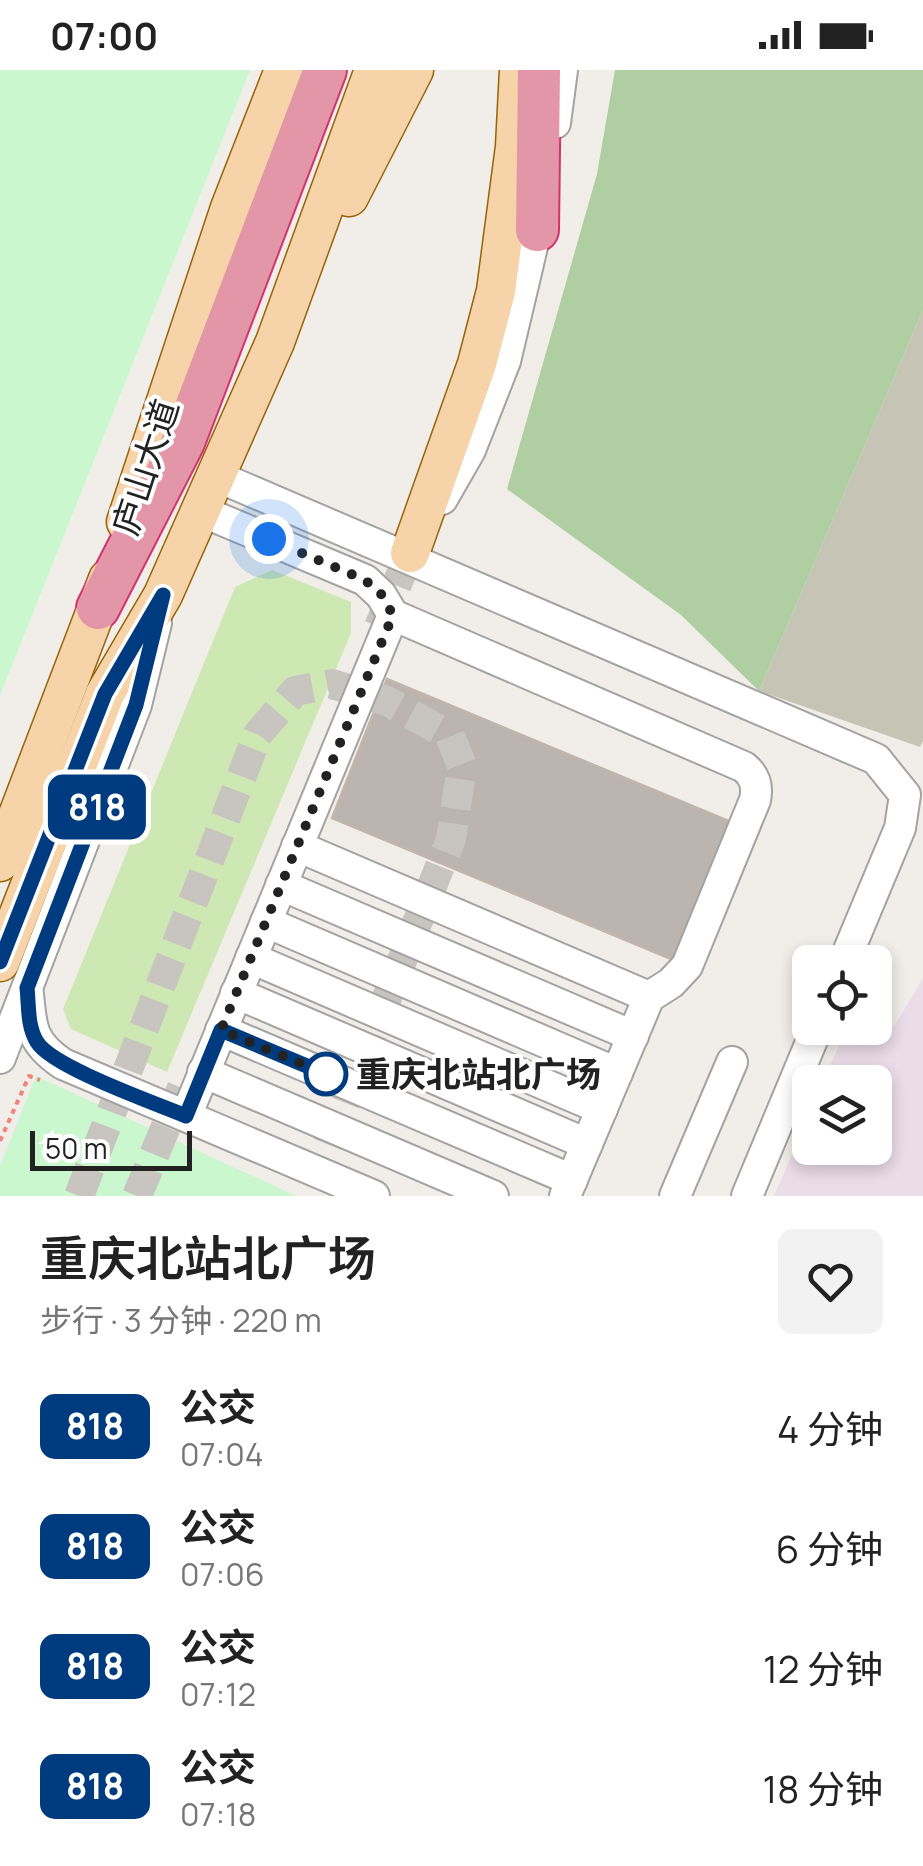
<!DOCTYPE html>
<html lang="zh">
<meta charset="utf-8">
<style>
body{margin:0;font-family:Manrope,"Noto Sans SC",sans-serif;background:#f2f2f2;color:#222;height:100vh;display:flex;flex-direction:column;font-size:38px;white-space:nowrap}
*{box-sizing:border-box;margin:0}
p{font-size:32px;color:#767676}
.icon{flex:none;width:55px;height:55px;fill:none;stroke:currentColor;stroke-width:2;stroke-linecap:round;stroke-linejoin:round}
.map{position:relative;height:1126px;overflow:hidden}
.drawer{display:flex;flex-direction:column;background:#fff;flex:1}
.drawer>*{flex:none}
.badge{padding:0 20px;border-radius:15px;font-size:35px;line-height:65px}
.fabs{position:absolute;left:792px;top:875px;display:grid;gap:20px}
.fabs a{display:grid;place-items:center;width:100px;height:100px;border-radius:15px;background:#fff;box-shadow:0 5px 15px #0003;font-size:50px}
.scale{position:absolute;left:30px;bottom:25px;width:162px;box-sizing:border-box;padding-left:10px;border:5px solid #222;border-top:0;font-size:28px;line-height:35px;white-space:nowrap;color:#222;-webkit-text-stroke:8px #fff;paint-order:stroke}
.you{position:absolute;width:50px;height:50px;margin:-25px;border:8px solid #fff;border-radius:50%;background:#1a73e8;box-shadow:0 0 0 15px #1a73e833}
.map>.badge{position:absolute;translate:-50% -50%;box-shadow:0 0 0 5px #fff}
.round{display:grid;place-items:center;flex:none;width:105px;height:105px;border-radius:15px;background:#f2f2f2}
.overview{display:flex;align-items:center;justify-content:space-between;height:170px;padding:0 40px}
h1{font-size:48px;font-weight:600;line-height:75px}
ul{padding:0;list-style:none}
li{display:flex;align-items:center;gap:30px;height:120px;padding:0 40px}
li div{flex:1}
li b{display:block;font-size:38px}
li em{font-style:normal}
li .badge{min-width:110px;font-weight:700;text-align:center}
.status{display:flex;justify-content:space-between;align-items:center;height:70px;padding:0 50px;background:#fff;direction:ltr}
.status svg{height:28px;fill:currentColor}
.map>svg:first-child{display:block}
.industrial{fill:#eadce8}
.construction{fill:#c6c5b5}
.grass{fill:#cee8b3}
.forest{fill:#afcea1}
.park{fill:#caf7cd}
.building{fill:#bbb4af;stroke:#c2b5ac;stroke-width:2.5}
.lines{fill:none;stroke-linecap:round;stroke-linejoin:round}
.minor-tunnel{stroke:#c8c5c1;stroke-width:30;stroke-dasharray:30 15;stroke-linecap:butt}
.minor-casing{stroke:#a3a3a3;stroke-width:34}
.major-casing{stroke:#976409;stroke-width:41}
.highway-casing{stroke:#d2346e;stroke-width:46}
.path{stroke:#f28379;stroke-width:4;stroke-dasharray:5 5;stroke-linecap:butt}
.minor{stroke:#fff;stroke-width:30}
.major{stroke:#f7d3a9;stroke-width:38}
.highway{stroke:#e396a7;stroke-width:42}
.line-casing{stroke:#fff;stroke-width:22}
.line{stroke:#003b80;stroke-width:15}
.walk{stroke:#222;stroke-width:10;stroke-dasharray:0 18}
.stop-dot{fill:#fff;stroke:#003b80;stroke-width:5}
.labels{text-anchor:middle;dominant-baseline:central;stroke-width:8;stroke-linejoin:round;paint-order:stroke}
.street-label{font-size:35px;fill:#222;stroke:#fff}
.stop-label{font-size:35px;font-weight:bold;fill:#222;stroke:#fff;text-anchor:start}
</style>
<div class="status"><b>07:00</b><svg viewBox="0 0 49 12"><path d="M0 12V9h3v3zM5 12V6h3v6zM10 12V3h3v9zM15 12V0h3v12zM26 1h20v11H26zM47 4h2v5h-2z"/></svg></div>
<div class="map">
<svg width="923" height="1126" viewBox="0 0 923 1126">
<rect width="100%" height="100%" fill="#f1eee9"/>
<path class="industrial" d="M923,909V1126H774L810,1043V1078H875V1012H823L847,958H875V951L894,956Z"/>
<path class="construction" d="M923,240V671L920,677L759,621Z"/>
<path class="grass" d="M272,500L351,532V563L167,1002L71,959L63,939L235,517Z"/>
<path class="forest" d="M615,0H923V240L759,621L681,545L507,419L597,104Z"/>
<g class="park">
<path d="M0,0H250L0,625Z"/>
<path d="M36,1006L296,1126H0V1096Z"/>
</g>
<path class="building" d="M387,609L731,752L676,891L332,748Z"/>
<g class="lines">
<g class="minor-tunnel">
<path d="M379,557L410,483"/>
<path d="M79,1126L258,664L295,621L332,614L387,631L450,666L462,696L451,769L307,1126"/>
<path d="M137,1126L182,1018"/>
</g>
<defs>
<g id="minor">
<path d="M555,53L562,0"/>
<path d="M216,406L876,689L905,725L900,758L844,892"/>
<path d="M442,429L470,380L505,291L540,143"/>
<path d="M393,545L744,697C755,706 758,716 755,730L687,896L671,913L649,927L565,1126"/>
<path d="M297,776L649,927"/>
<path d="M281,815L633,966"/>
<path d="M266,852L617,1003"/>
<path d="M251,888L602,1039"/>
<path d="M236,923L587,1074"/>
<path d="M28,924C31,959 32,973 63,994L374,1126"/>
<path d="M221,960L572,1110"/>
<path d="M0,988L136,635L156,553"/>
<path d="M203,1002L493,1126"/>
<path d="M186,1046L393,545L381,525L365,510L201,441"/>
<path d="M675,1126L732,992"/>
<path d="M747,1126L817,958"/>
</g>
<g id="major">
<path d="M349,127L414,0"/>
<path d="M126,452L230,138L284,0"/>
<path d="M410,483L477,294L496,221L515,77L519,0"/>
<path d="M0,792L108,509"/>
<path d="M0,892L105,624L163,525L275,272L374,0"/>
</g>
<g id="highway">
<path d="M537,160L539,0"/>
<path d="M98,538L183,372L325,0"/>
</g>
</defs>
<use href="#minor" class="minor-casing"/>
<use href="#major" class="major-casing"/>
<use href="#highway" class="highway-casing"/>
<path class="path" d="M0,1071L29,1006L40,1010"/>
<use href="#minor" class="minor"/>
<use href="#major" class="major"/>
<use href="#highway" class="highway"/>
</g>
<g class="lines">
<defs>
<path id="line" d="M0,892L105,624L163,525L136,635L27,918C29,935 27,956 37,972C52,997 155,1033 186,1046L221,960L326,1004"/>
</defs>
<use href="#line" class="line-casing"/>
<use href="#line" class="line"/>
<path class="walk" d="M269,469L365,510L381,524L393,545L221,960L326,1004"/>
</g>
<circle class="stop-dot" cx="326" cy="1004" r="20"/>
<g class="labels">
<g class="street-label">
<text transform="translate(145 397) rotate(-72)">庐山大道</text>
</g>
<g class="stop-label">
<text x="356" y="1004">重庆北站北广场</text>
</g>
</g>
</svg>
<div class="fabs">
<a><svg class="icon" aria-label="locate" viewBox="0 0 24 24"><circle cx="12" cy="12" r="6"/><path d="M12 2v4M12 18v4M2 12h4M18 12h4"/></svg></a>
<a><svg class="icon" aria-label="layers" viewBox="0 0 24 24"><path d="M12 4l9 5-9 5-9-5zM3 14l9 5 9-5"/></svg></a>
</div>
<div class="scale">50 m</div>
<div class="you" style="left:269px;top:469px"></div>
<b class="badge" style="left:97px;top:737px;background:#003b80;color:#fff">818</b>
</div>
<section class="drawer">
<div class="overview"><div><h1>重庆北站北广场</h1><p>步行 · 3 分钟 · 220 m</p></div><a class="round"><svg class="icon" aria-label="heart" viewBox="0 0 24 24"><path d="M12 20l-8-8c-3-5 5-10 8-4 3-6 11-1 8 4z"/></svg></a></div>
<ul>
<li><span class="badge" style="background:#003b80;color:#fff">818</span><div><b>公交</b><p>07:04</p></div><em>4 分钟</em></li>
<li><span class="badge" style="background:#003b80;color:#fff">818</span><div><b>公交</b><p>07:06</p></div><em>6 分钟</em></li>
<li><span class="badge" style="background:#003b80;color:#fff">818</span><div><b>公交</b><p>07:12</p></div><em>12 分钟</em></li>
<li><span class="badge" style="background:#003b80;color:#fff">818</span><div><b>公交</b><p>07:18</p></div><em>18 分钟</em></li>
</ul>
</section>
